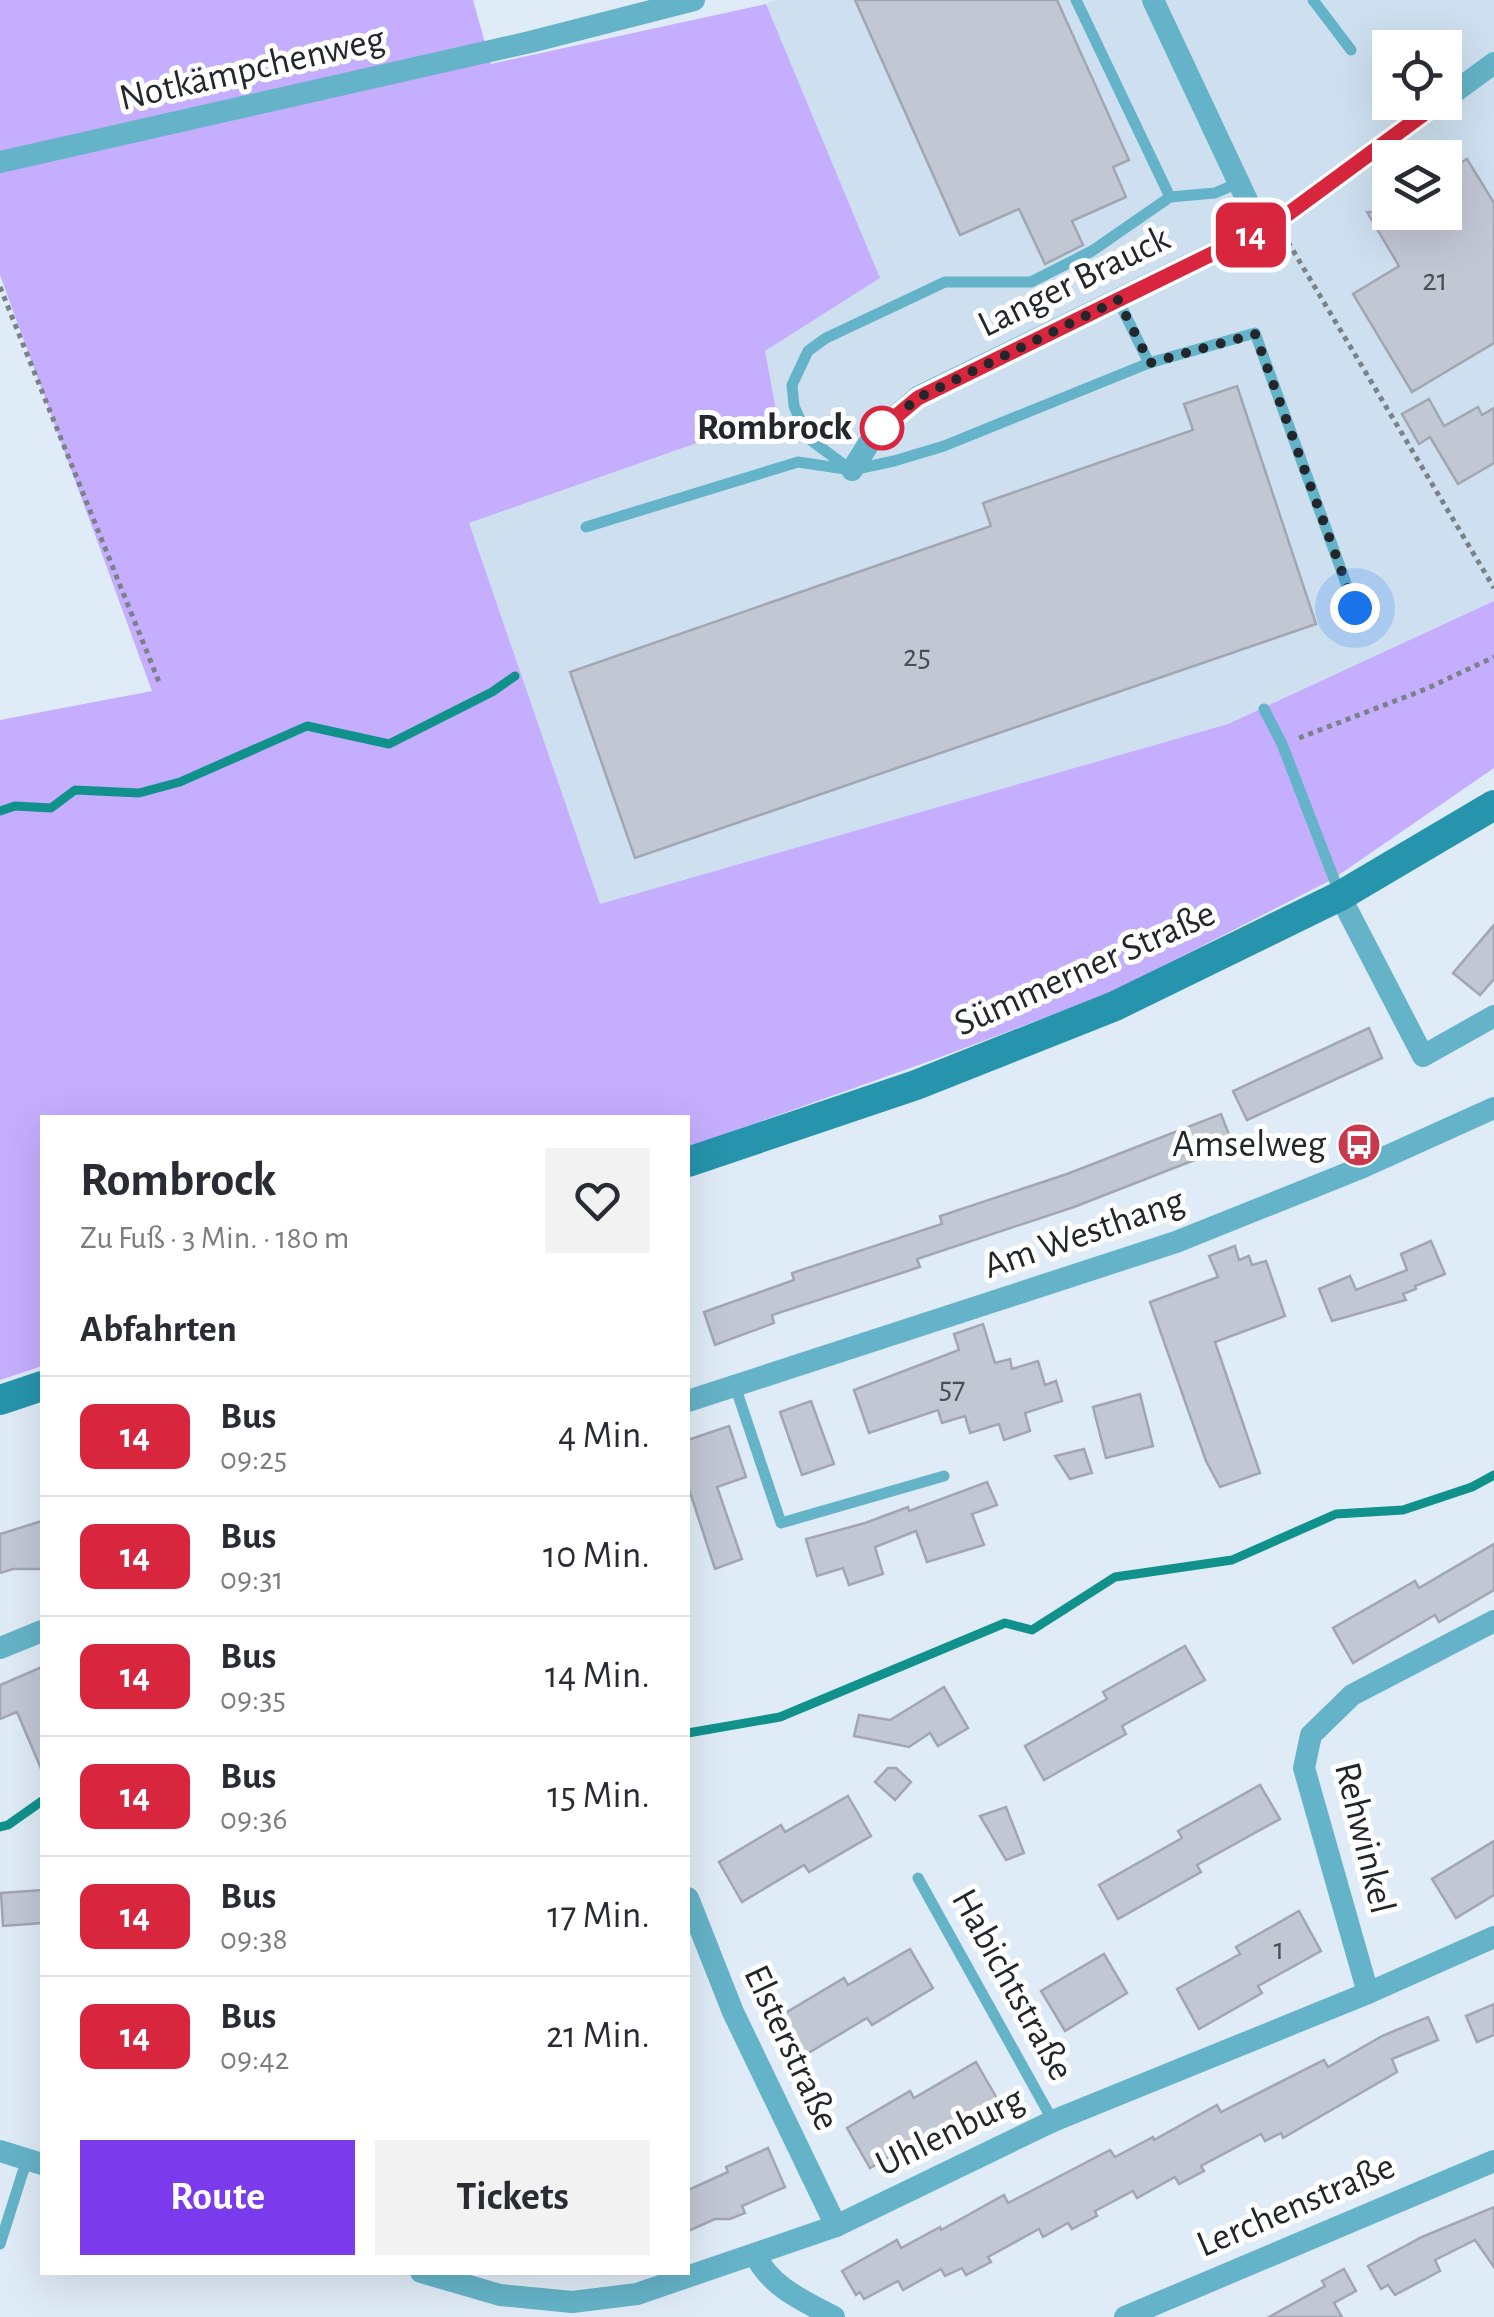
<!DOCTYPE html>
<html lang="de">
<meta charset="utf-8">
<style>
body{margin:0;font-family:"Alegreya Sans",sans-serif;background:#f2f2f3;color:#2b2b33;height:100vh;display:flex;flex-direction:column;font-size:38px;white-space:nowrap}
*{box-sizing:border-box;margin:0}
p{font-size:32px;color:#7c7c81}
.icon{flex:none;width:55px;height:55px;fill:none;stroke:currentColor;stroke-width:2;stroke-linecap:round;stroke-linejoin:round}
.map{position:relative;flex:1;overflow:hidden}
.drawer{position:absolute;left:40px;top:1115px;width:650px;height:1160px;display:flex;flex-direction:column;background:#fff;border-radius:0px;box-shadow:0 10px 40px #0002}
.drawer>*{flex:none}
.badge{padding:0 20px;border-radius:15px;font-size:35px;line-height:65px}
.fabs{position:absolute;left:1372px;top:30px;display:grid;gap:20px}
.fabs a{display:grid;place-items:center;width:90px;height:90px;border-radius:0px;background:#fff;box-shadow:0 10px 40px #0002;font-size:50px}
.you{position:absolute;width:50px;height:50px;margin:-25px;border:8px solid #fff;border-radius:50%;background:#1a73e8;box-shadow:0 0 0 15px #1a73e833}
.map>.badge{position:absolute;translate:-50% -50%;box-shadow:0 0 0 5px #fff}
h2{padding:0 40px;font-size:38px;line-height:90px}
.round{display:grid;place-items:center;flex:none;width:105px;height:105px;border-radius:0px;background:#f2f2f3}
.headline{display:flex;align-items:center;justify-content:space-between;height:170px;padding:0 40px}
h1{font-size:48px;font-weight:600;line-height:75px}
.action{display:flex;gap:20px;margin-top:auto;padding:20px 40px}
.action a{flex:1;height:115px;border-radius:0px;background:#7c3aed;color:#fff;font-size:40px;font-weight:600;line-height:115px;text-align:center}
.action a+a{background:#f2f2f3;color:#2b2b33}
ul{padding:0;list-style:none}
li{display:flex;align-items:center;gap:30px;height:120px;padding:0 40px;border-top:2px solid #e1e1e2}
li div{flex:1}
li b{display:block;font-size:38px}
li em{font-style:normal}
li .badge{min-width:110px;font-weight:700;text-align:center}
.map>svg:first-child{display:block}
.built{fill:#cee0f0;fill-rule:evenodd}
.green{fill:#c5aefe}
.lines{fill:none;stroke-linecap:round;stroke-linejoin:round}
.stream{stroke:#11918c;stroke-width:9}
.building{fill:#c2c7d4;stroke:#a2a6b3;stroke-width:2.5}
.path{stroke:#7a8289;stroke-width:5;stroke-dasharray:5 5;stroke-linecap:butt}
.lane{stroke:#65b3c8;stroke-width:11}
.street{stroke:#65b3c8;stroke-width:22}
.secondary{stroke:#2694ac;stroke-width:30}
.line-casing{stroke:#fff;stroke-width:22}
.line{stroke:#d7263d;stroke-width:15}
.walk{stroke:#23272b;stroke-width:10;stroke-dasharray:0 18}
.stop-dot{fill:#fff;stroke:#d7263d;stroke-width:5}
.labels{text-anchor:middle;dominant-baseline:central;stroke-width:10;stroke-linejoin:round;paint-order:stroke}
.number-label{font-size:32px;fill:#4b4f55}
.street-label{font-size:38px;fill:#23272b;stroke:#fff}
.stop-label{font-size:38px;font-weight:bold;fill:#23272b;stroke:#fff;text-anchor:end}
.poi-label{font-size:38px;fill:#23272b;stroke:#fff;text-anchor:end}
</style>
<div class="map">
<svg width="1494" height="2317" viewBox="0 0 1494 2317">
<rect width="100%" height="100%" fill="#dfebf6"/>
<path class="built" d="M776,0H1494V601L1228,724L600,905L468,522L777,415L765,351L879,278L766,4ZM1390,48H1445V102H1390ZM1390,158H1445V212H1390Z"/>
<path class="green" d="M0,0H473L491,64L766,4L880,278L765,351L777,415L469,523L600,904L1228,724L1494,601V768L1333,879L1112,992L930,1061L688,1147V1118H42V1366L0,1380V720L152,691L0,275Z"/>
<g class="lines">
<g class="stream">
<path d="M0,811L15,806L51,808L75,790L139,793L180,782L307,726L389,744L492,692L515,676"/>
<path d="M688,1733L780,1717L1005,1623L1032,1630L1115,1577L1232,1560L1336,1514L1403,1510L1472,1487L1494,1475"/>
<path d="M0,1827L8,1825L42,1801"/>
</g>
</g>
<g class="building">
<path d="M855,0H1057L1129,160L1113,167L1126,197L1072,221L1083,245L1045,264L1019,209L960,235Z"/>
<path d="M1467,159L1494,203V343L1412,392L1353,294L1399,266L1367,212H1445V172Z"/>
<path d="M1237,386L1316,624L635,858L570,672L991,526L983,503L1193,430L1184,404Z"/>
<path d="M1429,399L1444,426L1478,407L1482,415L1494,408V463L1458,484L1430,437L1419,444L1402,414Z"/>
<path d="M1494,925V979L1480,995L1453,973Z"/>
<path d="M1369,1028L1382,1058L1247,1120L1233,1091Z"/>
<path d="M1221,1114L1233,1145L1074,1207L917,1259L920,1267L772,1315L774,1323L715,1345L704,1312L794,1280L792,1273L942,1224L940,1216L1067,1174Z"/>
<path d="M1431,1241L1445,1274L1415,1286L1416,1289L1403,1294L1406,1300L1332,1321L1319,1289L1350,1276L1356,1290L1407,1270L1401,1254Z"/>
<path d="M1235,1246L1239,1260L1249,1256L1252,1265L1266,1261L1285,1316L1215,1342L1260,1473L1220,1487L1206,1461L1150,1302L1218,1277L1209,1256Z"/>
<path d="M983,1324L995,1363L1010,1359L1012,1369L1038,1361L1045,1385L1056,1381L1062,1401L1025,1413L1030,1431L1004,1440L999,1424L970,1433L965,1416L942,1423L938,1410L869,1433L854,1390L959,1350L954,1334Z"/>
<path d="M1140,1394L1153,1446L1106,1458L1093,1407Z"/>
<path d="M811,1401L834,1464L802,1475L780,1412Z"/>
<path d="M729,1426L746,1477L717,1487L742,1559L715,1569L688,1486V1440Z"/>
<path d="M1084,1449L1092,1473L1070,1479L1055,1456Z"/>
<path d="M987,1482L997,1505L972,1514L984,1545L927,1562L916,1531L875,1547L883,1574L849,1585L843,1568L817,1576L806,1539L865,1523L908,1507L909,1511Z"/>
<path d="M42,1521V1569H13L0,1573V1534Z"/>
<path d="M1494,1544V1590L1439,1622L1435,1615L1353,1663L1333,1628L1415,1581L1419,1588Z"/>
<path d="M1185,1646L1205,1680L1122,1726L1126,1734L1044,1780L1025,1746L1107,1699L1103,1692Z"/>
<path d="M42,1667V1771L17,1712L0,1719V1685Z"/>
<path d="M944,1687L968,1728L938,1746L930,1733L909,1747L854,1736L859,1715L890,1720Z"/>
<path d="M888,1768H896L911,1782L895,1800L875,1782Z"/>
<path d="M1260,1785L1280,1819L1197,1865L1201,1872L1118,1919L1099,1885L1182,1838L1178,1831Z"/>
<path d="M848,1796L871,1836L809,1872L804,1865L742,1902L719,1862L781,1825L785,1832Z"/>
<path d="M1006,1807L1024,1853L1006,1860L980,1816Z"/>
<path d="M1494,1841V1895L1456,1918L1432,1879Z"/>
<path d="M42,1890V1923L3,1926L1,1893Z"/>
<path d="M1299,1911L1321,1951L1258,1986L1262,1993L1199,2029L1177,1989L1240,1954L1236,1947Z"/>
<path d="M910,1949L933,1988L872,2025L867,2018L805,2055L782,2015L844,1978L848,1985Z"/>
<path d="M1104,1954L1127,1993L1065,2031L1041,1991Z"/>
<path d="M1494,2004V2035L1477,2042L1466,2016Z"/>
<path d="M1428,2017L1438,2040L1392,2059L1397,2072L1283,2138L1281,2133L1265,2141L1261,2134L1201,2166L1204,2171L1179,2184L1175,2177L1137,2198L1133,2191L1095,2211L1097,2216L1072,2229L1068,2223L1043,2237L1039,2229L988,2257L991,2262L966,2275L962,2268L945,2276L941,2269L903,2290L898,2281L864,2299L860,2292L856,2295L842,2271L897,2240L901,2248L940,2227L941,2230L1004,2195L1008,2203L1110,2150L1115,2157L1153,2137L1154,2140L1217,2105L1221,2112L1324,2060L1328,2067L1382,2036Z"/>
<path d="M976,2062L999,2102L937,2138L933,2131L870,2168L847,2128L910,2091L914,2098Z"/>
<path d="M768,2148L785,2187L742,2206L745,2213L730,2219H715L688,2231V2190L728,2172L726,2167Z"/>
<path d="M1494,2207V2267L1475,2240L1435,2260L1440,2271L1395,2295L1388,2285L1381,2289L1368,2266L1422,2237Z"/>
<path d="M1344,2269L1356,2291L1334,2303L1342,2317H1269L1325,2286L1322,2281Z"/>
</g>
<g class="lines">
<g class="path">
<path d="M1288,242L1494,588"/>
<path d="M0,287L159,682"/>
<path d="M1299,738L1426,689L1494,657"/>
</g>
<g class="lane">
<path d="M1076,0L1170,197L1215,193L1238,183"/>
<path d="M1313,0L1351,50"/>
<path d="M1118,300L1149,363"/>
<path d="M847,467L808,438L794,406L792,385L808,351L826,338L945,282H1031L1092,251L1170,197"/>
<path d="M586,527L798,462L852,470L894,461L944,446L1149,363L1255,333L1355,608"/>
<path d="M1264,709L1282,744L1339,892"/>
<path d="M735,1386L781,1523L944,1476"/>
<path d="M918,1878L1053,2121"/>
<path d="M0,2244L27,2159"/>
</g>
<g class="street">
<path d="M1153,0L1261,230"/>
<path d="M1445,99L1494,63"/>
<path d="M0,162L530,42L694,0"/>
<path d="M852,470L875,434L918,397L1277,222L1440,102"/>
<path d="M1340,896L1423,1056L1494,1016"/>
<path d="M688,1401L1176,1242L1363,1167L1494,1108"/>
<path d="M0,1648L42,1631"/>
<path d="M688,1898L733,2012L836,2226"/>
<path d="M1368,1993L1304,1768L1311,1735L1352,1695L1494,1621"/>
<path d="M0,2151L42,2164"/>
<path d="M755,2255C772,2288 802,2300 834,2317"/>
<path d="M421,2272L500,2295L572,2302L637,2294L836,2226L1053,2121L1368,1993L1494,1937"/>
<path d="M1125,2317L1494,2161"/>
</g>
<g class="secondary">
<path d="M688,1162L916,1085L1115,1006L1340,896L1494,805"/>
<path d="M0,1400L42,1386"/>
</g>
</g>
<g class="lines">
<defs>
<path id="line" d="M875,434L918,398L1277,222L1440,102"/>
</defs>
<use href="#line" class="line-casing"/>
<use href="#line" class="line"/>
<path class="walk" d="M882,428L875,434L918,398L1118,300L1150,363L1255,334L1355,608"/>
</g>
<defs>
<symbol id="bus-disc" viewBox="-11 -11 22 22"><circle r="9.5" fill="#c9384d" stroke="#fff"/><path d="M-5-6H5V4H4V6H2V4H-2V6H-4V4H-5ZM-3.5-4V0h7V-4ZM-3.5 1.2v1.5H-2V1.2ZM2 1.2v1.5H3.5V1.2Z" fill="#fff"/></symbol>
</defs>
<g fill-rule="evenodd">
<use href="#bus-disc" x="1334" y="1120" width="50" height="50"/>
</g>
<circle class="stop-dot" cx="882" cy="428" r="20"/>
<g class="labels">
<g class="number-label">
<text x="1435" y="280">21</text>
<text x="917" y="656">25</text>
<text x="952" y="1388">57</text>
<text x="1279" y="1949">1</text>
</g>
<g class="street-label">
<text transform="translate(252 69) rotate(-13)">Notkämpchenweg</text>
<text transform="translate(1074 282) rotate(-26)">Langer Brauck</text>
<text transform="translate(1085 969) rotate(-24)">Sümmerner Straße</text>
<text transform="translate(1084 1234) rotate(-19)">Am Westhang</text>
<text transform="translate(1364 1838) rotate(76)">Rehwinkel</text>
<text transform="translate(1012 1985) rotate(61)">Habichtstraße</text>
<text transform="translate(791 2048) rotate(65)">Elsterstraße</text>
<text transform="translate(950 2132) rotate(-26)">Uhlenburg</text>
<text transform="translate(1296 2206) rotate(-23)">Lerchenstraße</text>
</g>
<g class="stop-label">
<text x="852" y="428">Rombrock</text>
</g>
<g class="poi-label">
<text x="1326" y="1145">Amselweg</text>
</g>
</g>
</svg>
<div class="fabs">
<a><svg class="icon" aria-label="locate" viewBox="0 0 24 24"><circle cx="12" cy="12" r="6"/><path d="M12 2v4M12 18v4M2 12h4M18 12h4"/></svg></a>
<a><svg class="icon" aria-label="layers" viewBox="0 0 24 24"><path d="M12 4l9 5-9 5-9-5zM3 14l9 5 9-5"/></svg></a>
</div>
<div class="you" style="left:1355px;top:608px"></div>
<b class="badge" style="left:1251px;top:235px;background:#d7263d;color:#fff">14</b>
<section class="drawer">
<div class="headline"><div><h1>Rombrock</h1><p>Zu Fuß · 3 Min. · 180 m</p></div><a class="round"><svg class="icon" aria-label="heart" viewBox="0 0 24 24"><path d="M12 20l-8-8c-3-5 5-10 8-4 3-6 11-1 8 4z"/></svg></a></div>
<h2>Abfahrten</h2>
<ul>
<li><span class="badge" style="background:#d7263d;color:#fff">14</span><div><b>Bus</b><p>09:25</p></div><em>4 Min.</em></li>
<li><span class="badge" style="background:#d7263d;color:#fff">14</span><div><b>Bus</b><p>09:31</p></div><em>10 Min.</em></li>
<li><span class="badge" style="background:#d7263d;color:#fff">14</span><div><b>Bus</b><p>09:35</p></div><em>14 Min.</em></li>
<li><span class="badge" style="background:#d7263d;color:#fff">14</span><div><b>Bus</b><p>09:36</p></div><em>15 Min.</em></li>
<li><span class="badge" style="background:#d7263d;color:#fff">14</span><div><b>Bus</b><p>09:38</p></div><em>17 Min.</em></li>
<li><span class="badge" style="background:#d7263d;color:#fff">14</span><div><b>Bus</b><p>09:42</p></div><em>21 Min.</em></li>
</ul>
<div class="action"><a>Route</a><a>Tickets</a></div>
</section>
</div>
